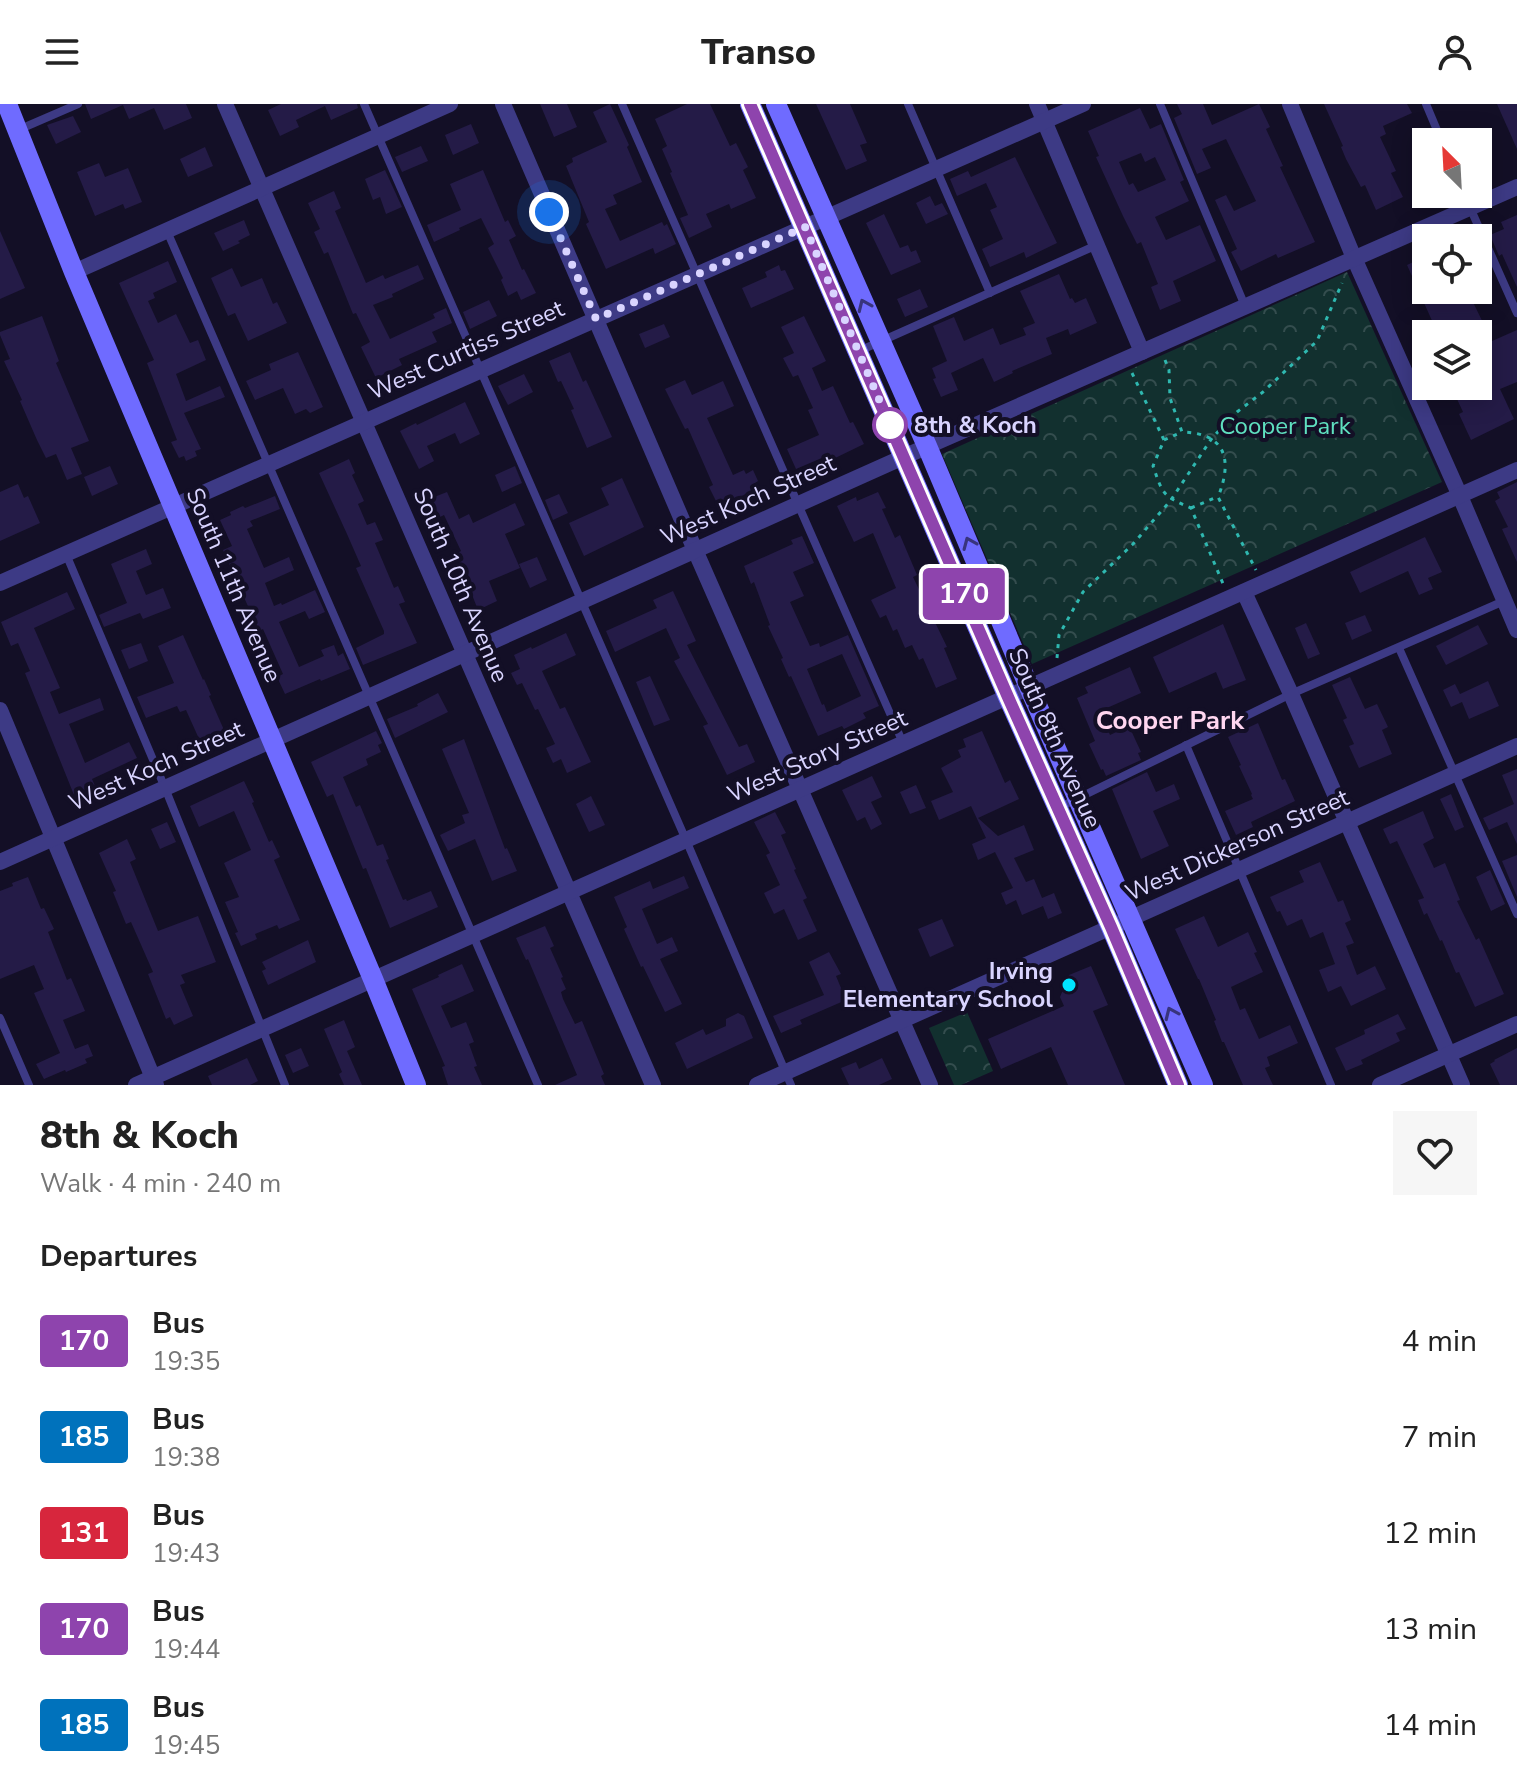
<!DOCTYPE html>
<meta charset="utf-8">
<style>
body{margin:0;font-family:"Nunito Sans",sans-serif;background:#f6f6f6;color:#222;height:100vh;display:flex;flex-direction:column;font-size:30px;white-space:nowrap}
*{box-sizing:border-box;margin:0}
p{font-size:26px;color:#767676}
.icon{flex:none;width:44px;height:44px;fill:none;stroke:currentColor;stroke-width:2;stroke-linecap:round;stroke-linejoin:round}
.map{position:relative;height:981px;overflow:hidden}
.panel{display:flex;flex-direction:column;background:#fff;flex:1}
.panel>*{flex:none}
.badge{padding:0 16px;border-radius:6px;font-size:28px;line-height:52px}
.needle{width:52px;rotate:336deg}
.buttons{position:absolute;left:1412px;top:24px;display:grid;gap:16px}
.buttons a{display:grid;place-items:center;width:80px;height:80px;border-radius:0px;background:#fff;box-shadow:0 4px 20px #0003;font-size:40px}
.you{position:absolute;width:40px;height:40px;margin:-20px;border:6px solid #fff;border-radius:50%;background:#1a73e8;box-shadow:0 0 0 12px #1a73e833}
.map>.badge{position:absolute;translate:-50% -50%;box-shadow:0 0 0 4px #fff}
h2{padding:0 40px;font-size:30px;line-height:72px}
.round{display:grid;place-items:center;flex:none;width:84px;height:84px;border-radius:0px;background:#f6f6f6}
.summary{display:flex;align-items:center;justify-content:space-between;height:136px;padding:0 40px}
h1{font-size:38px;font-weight:800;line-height:60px}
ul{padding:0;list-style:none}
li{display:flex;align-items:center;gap:24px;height:96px;padding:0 40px}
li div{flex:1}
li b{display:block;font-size:30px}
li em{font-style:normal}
li .badge{min-width:88px;font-weight:700;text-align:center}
header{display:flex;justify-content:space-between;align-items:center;height:104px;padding:0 40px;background:#fff;font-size:36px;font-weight:800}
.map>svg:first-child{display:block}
.park{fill:url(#park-crowns)}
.building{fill:#241b47;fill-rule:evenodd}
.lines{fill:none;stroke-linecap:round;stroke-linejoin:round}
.path{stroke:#2fb8b0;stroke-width:3;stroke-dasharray:4 6;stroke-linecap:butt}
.lane{stroke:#3d3a85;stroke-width:8}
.street{stroke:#3d3a85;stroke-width:16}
.secondary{stroke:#6f6bff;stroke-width:20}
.oneway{stroke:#38347d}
.line-casing{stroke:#fff;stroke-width:18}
.line{stroke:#8e44ad;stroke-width:12}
.walk{stroke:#d9d4ff;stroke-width:8;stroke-dasharray:0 14.4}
.stop-dot{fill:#fff;stroke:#8e44ad;stroke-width:4}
.poi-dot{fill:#00e5ff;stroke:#130f26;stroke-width:3}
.labels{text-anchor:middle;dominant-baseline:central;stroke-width:8;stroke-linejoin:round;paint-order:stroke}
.street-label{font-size:24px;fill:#d9d4ff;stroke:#130f26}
.stop-label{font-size:24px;font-weight:bold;fill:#d9d4ff;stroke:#130f26;text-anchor:start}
.park-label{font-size:24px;fill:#5fe0c0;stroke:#130f26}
.poi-label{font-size:24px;font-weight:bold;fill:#d9d4ff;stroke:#130f26;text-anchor:end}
.neighbourhood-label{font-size:26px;font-weight:bold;fill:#ffd6f0;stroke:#130f26}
</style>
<header><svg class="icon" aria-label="menu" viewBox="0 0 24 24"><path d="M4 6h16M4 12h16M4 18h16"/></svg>Transo<svg class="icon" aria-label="person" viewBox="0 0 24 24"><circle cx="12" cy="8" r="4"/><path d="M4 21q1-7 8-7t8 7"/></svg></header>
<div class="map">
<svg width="1517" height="981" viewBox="0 0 1517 981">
<defs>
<pattern id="park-crowns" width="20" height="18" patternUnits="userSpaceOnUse" patternTransform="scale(2)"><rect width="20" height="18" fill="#12302f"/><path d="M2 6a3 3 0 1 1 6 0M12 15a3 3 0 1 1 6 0" fill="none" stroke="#344d4e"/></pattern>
</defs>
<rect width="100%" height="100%" fill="#130f26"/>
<g class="park">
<path d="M1347,168L1442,378L1032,560L942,350Z"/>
<path d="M967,908L993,967L961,981H954L929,924Z"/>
</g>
<g class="building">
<path d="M85,0H186L192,14L164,26L154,4L129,15L123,1L91,15Z"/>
<path d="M281,0H357L358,4L331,16L325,2L296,16L299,23L280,32L268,6Z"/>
<path d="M540,0H567L577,23L554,33Z"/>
<path d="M610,0L629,41L627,43L642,78L613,91L617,100L605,105L620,137L662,118L664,122L667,120L676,140L655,150L653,144L606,165L586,120L589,118L566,62L573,58L572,54L607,38L593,8Z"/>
<path d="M687,0H710L730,42L736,39L748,63L743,66L756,94L731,105L729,100L706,110L712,123L689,134L680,114L688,111L670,69L672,68L662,45L667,42L655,15Z"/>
<path d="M816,0H850L867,39L860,41L867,57L846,66Z"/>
<path d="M1177,0H1203L1212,21L1259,0L1270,23L1266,25L1283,62L1280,63L1315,138L1278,154L1276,150L1241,167L1231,148L1237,145L1215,96L1226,91L1234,107L1256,97L1226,35L1202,45L1211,64L1197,70L1174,14L1182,10Z"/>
<path d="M1324,0H1407L1412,9L1383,22L1386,30L1380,33L1396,67L1391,69L1403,93L1376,106L1365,81L1361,83L1346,55L1341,43L1343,42Z"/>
<path d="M1497,0H1517V45Z"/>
<path d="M1140,4L1150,25L1161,20L1184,76L1180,78L1189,97L1155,113L1166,136L1200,121L1216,157L1173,177L1181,197L1160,206L1151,183L1158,180L1141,138L1137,140L1123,112L1096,53L1099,52L1088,27ZM1141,49L1145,58L1155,53L1166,76L1138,88L1133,79L1129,81L1119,58Z"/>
<path d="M73,12L81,28L56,40L47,21Z"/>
<path d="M471,20L479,39L453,51L445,31Z"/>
<path d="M421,42L428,57L402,68L395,53Z"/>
<path d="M205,43L213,62L188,73L180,55Z"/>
<path d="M1015,53L1057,139L1026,154L1024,148L990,163L982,145L1003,135L990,106L997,103L986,79L957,92L950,75L968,67L971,73Z"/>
<path d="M99,59L105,73L128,64L142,98L125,105L123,100L95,112L77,68Z"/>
<path d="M385,66L402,103L386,110L380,93L373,96L365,75Z"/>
<path d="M483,66L505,118L508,116L516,132L509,136L522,166L524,165L536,189L521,196L517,187L508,192L501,176L503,174L488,144L494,140L481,114L459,124L460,126L434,138L427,121L461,106L450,80Z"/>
<path d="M334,87L341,104L335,107L366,179L383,171L385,175L418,161L424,175L392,190L393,193L373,201L390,235L435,214L433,210L446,204L452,219L432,228L437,238L399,255L402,261L376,274L361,243L370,238L356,209L353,210L328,148L324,150L314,128L320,125L308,99Z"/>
<path d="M930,92L935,102L942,99L948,110L926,120L916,99Z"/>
<path d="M884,110L900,144L908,141L911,148L916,146L921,158L891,171L866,119Z"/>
<path d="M1517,111V183L1502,150L1499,152L1490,131L1504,125L1501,118Z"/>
<path d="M244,116L250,131L238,137L240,139L223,147L214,129Z"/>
<path d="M0,127L25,184L0,195Z"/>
<path d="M1426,152V186H1467L1492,237L1517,226V278L1500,285L1514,315L1471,336L1459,310L1463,308L1451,282H1478V230H1438L1407,161Z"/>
<path d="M168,157L177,178L153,189L155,194L148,197L158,219L176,210L190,239L198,236L206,256L176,270L186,297L220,282L225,293L184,309L201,345L195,347L197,352L186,357L184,352L179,354L171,338L177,336L147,259L154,256L119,179Z"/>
<path d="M779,161L781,167L785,166L794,185L751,204L742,184L767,173L765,168Z"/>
<path d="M232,164L241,183L262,174L273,200L277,198L287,219L248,237L235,209L228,212L211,174Z"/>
<path d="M1059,170L1070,195L1072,194L1075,199L1086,194L1097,219L1070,231L1068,225L1046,234L1052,250L1012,267L1013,269L994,278L983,254L951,269L958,286L941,293L933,275L936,274L932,264L947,257L933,222L954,213L964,237L993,224L1000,241L1026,231L1023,224L1035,219L1020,187Z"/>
<path d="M920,185L928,203L905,213L897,195Z"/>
<path d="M489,196L497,212L470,225L463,208Z"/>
<path d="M42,212L59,257L56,259L89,337L71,344L82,370L67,376L56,350L46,354L37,336L20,297L22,296L4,257L10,255L0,231V228Z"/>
<path d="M804,212L826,257L812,264L822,287L833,282L850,319L853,318L864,340L827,358L824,353L796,365L787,345L819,331L808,306L813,304L798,271L793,273L783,254L794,249L781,223Z"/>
<path d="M664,220L670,233L645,244L639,230Z"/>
<path d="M298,248L323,303L310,309L306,305L295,310L283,284L255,296L246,277L271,266L269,260Z"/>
<path d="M570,248L583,278L586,276L612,333L587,344L571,306L574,305L561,277L558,278L549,257Z"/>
<path d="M524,270L533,288L508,301L498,282Z"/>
<path d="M685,276L692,291L723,277L734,302L707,314L733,371L744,366L746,370L753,366L758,377L752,381L754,386L719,403L709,383L713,381L688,324L685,325L665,285Z"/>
<path d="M465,298L480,330L460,340L455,329L427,342L434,357L419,365L400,327L416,319L417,321Z"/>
<path d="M349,355L355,369L352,371L364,397L358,400L367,421L375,418L383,436L375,439L394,484L398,482L405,498L399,500L417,539L363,561L356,544L384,530V527L356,464L361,462L347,430L319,369Z"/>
<path d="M110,362L118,380L92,392L84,373Z"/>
<path d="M515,362L522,379L502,388L495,371Z"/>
<path d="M622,374L644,423L584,452L569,419L609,401L601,384Z"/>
<path d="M1517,378V458L1502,425L1508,423L1495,397L1500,394L1497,388Z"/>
<path d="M18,380L24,394L28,392L40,419L0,437V388Z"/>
<path d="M447,388L459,415L469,410L473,419L515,399L525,421L505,430L520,464L489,477L497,497L478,506L456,450L461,447L444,411L438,414L429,395Z"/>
<path d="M878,388L886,404L882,405L895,434L900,431L917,471L913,473L947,543L944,544L957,575L936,584L923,554L919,556L912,541L905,544L897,525L893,527L886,511L880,514L871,496L896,484L873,429L854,438L837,402L856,393L857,397Z"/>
<path d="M559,390L568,409L553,416L545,396Z"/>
<path d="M275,392L280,405L250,417L253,422L247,425L264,464L289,453L294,466L265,479L274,502L281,499L282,501L315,486L325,508L309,515L305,507L279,518L299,563L324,552L321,546L334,541L338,552L343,549L350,565L321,577L320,575L285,590L277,573L283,570L263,525L259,527L223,446L232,442L220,416L231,411L230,408L243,402L245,404Z"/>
<path d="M802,432L814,459L793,468L804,492L790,498L810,542L819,539L820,543L848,531L879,602L863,609L866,614L844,625L842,622L818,632L791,572L789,573L781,555L783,554L768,522L770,521L754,478L751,480L744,462L793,440L791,436ZM842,550L861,592L827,608L824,600L822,601L807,565Z"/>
<path d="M1425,433L1442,468L1428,474L1433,485L1419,491L1408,467L1360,489L1350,468Z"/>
<path d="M146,445L152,460L136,467L146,491L163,484L171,504L143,515L140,509L104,523L99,511L127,499L111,460Z"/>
<path d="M537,453L547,476L530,484L519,460Z"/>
<path d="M673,487L696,537L687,541L739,643L747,640L755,658L727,671L703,622L708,620L674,557L680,554L666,524L615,548L606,527L657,504L653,496Z"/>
<path d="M67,488L75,505L34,524L60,584L50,588L59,610L100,594L104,606L69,620L85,659L129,638L137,654L92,675L95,682L74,691L25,569L30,567L18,539L11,542L1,518Z"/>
<path d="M1365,511L1372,527L1352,536L1345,519Z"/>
<path d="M1306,519L1320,550L1308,555L1295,524Z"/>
<path d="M1223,520L1246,576L1223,585L1216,568L1169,589L1153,553Z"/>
<path d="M1478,521L1488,540L1446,561L1436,542Z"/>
<path d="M566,529L576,551L542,567L560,605L565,603L591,658L567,669L561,655L553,659L546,644L555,640L538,605L535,606L522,579L517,581L511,569L520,565L514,551L531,543L532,545Z"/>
<path d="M183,531L203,576L204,575L211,591L209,592L224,626L200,637L186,606L180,608L177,602L146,614L137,593L174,579L158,542Z"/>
<path d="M141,539L148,557L129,565L121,546Z"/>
<path d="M1130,563L1141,589L1100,607L1110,631L1129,622L1141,648L1138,649L1141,656L1106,672L1103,665L1101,666L1089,640L1095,637L1077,594L1088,589L1085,583Z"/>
<path d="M650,572L670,616L654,622L636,578Z"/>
<path d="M1350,573L1365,605L1377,600L1388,623L1382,626L1392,650L1359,664L1349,642L1354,640L1343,616L1347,614L1332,581Z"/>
<path d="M1488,577L1499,602L1469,615L1462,598L1451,603L1443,586L1455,580L1460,590Z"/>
<path d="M438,589L448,608L395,634L387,615L418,602L417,600Z"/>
<path d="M1258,619L1282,676L1285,675L1295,697L1251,718L1253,723L1236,731L1225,707L1253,695L1251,691L1252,690L1239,662L1241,661L1228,633Z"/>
<path d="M376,627L382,639L378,641L381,648L366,655L368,661L343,673L356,703L360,701L377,742L383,740L389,755L386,756L403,796L406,795L407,797L431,787L438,803L390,824L366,764L363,765L333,690L327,693L311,658Z"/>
<path d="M982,627L1005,679L1010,676L1019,695L978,714L998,732L1024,721L1034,746L1014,754L1026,778L1034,775L1042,794L1054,789L1062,809L1048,815L1043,802L1022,811L1016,796L1006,801L1001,789L1013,784L995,748L978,756L972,740L986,734L971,702L939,716L931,697L953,688L941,664L961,653L958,646L966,643L963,635Z"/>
<path d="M464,635L505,745L507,744L517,767L492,777L475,735L448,747L440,731L465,719L462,711L469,709L442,645Z"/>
<path d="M1517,665V740L1507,718L1489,726L1483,714L1514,700L1502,671Z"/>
<path d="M1147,668L1156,688L1174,680L1180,695L1153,707L1169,742L1141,755L1112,685Z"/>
<path d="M872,672L882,693L871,698L882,720L871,726L865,713L857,717L842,686Z"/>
<path d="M244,677L254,698L252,699L269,738L272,736L280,753L274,756L300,816L279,825L277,821L255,830L257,835L241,842L235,829L238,828L225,798L239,793L224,759L251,746L234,707L199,723L190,702Z"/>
<path d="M916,681L926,704L910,710L900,688Z"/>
<path d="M1451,690L1464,723L1455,727L1440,695Z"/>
<path d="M591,692L605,721L589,728L576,700Z"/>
<path d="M1423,707L1434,734L1423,740L1434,764L1445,759L1460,796L1457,797L1476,836L1479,834L1504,890L1475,903L1459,868L1456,869L1442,836L1440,837L1427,809L1424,811L1418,796L1424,794L1397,737L1390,740L1383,725Z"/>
<path d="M775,708L786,729L781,731L796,765L794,766L807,794L803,796L817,827L798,836L784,805L774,810L764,789L780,781L766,751L770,749L754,718Z"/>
<path d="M167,718L176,738L160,745L151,725Z"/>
<path d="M127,735L136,755L130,758L158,827L198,812L216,858L181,871L185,879L180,881L193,912L174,921L170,913L166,915L148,870L153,868L131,818L126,820L113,788L116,787L99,749Z"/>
<path d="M1517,751V793L1502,757Z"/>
<path d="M1320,758L1338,798L1343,796L1351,816L1345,819L1354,839L1346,842L1357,871L1375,862L1386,885L1351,902L1341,882L1328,888L1319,866L1335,860L1323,828L1310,834L1302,815L1287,822L1280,807L1277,808L1270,793L1304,778L1299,767Z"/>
<path d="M1490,766L1505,800L1491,807L1476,773Z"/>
<path d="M684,772L689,784L642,805L657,840L672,833L678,847L660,855L682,900L665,908L643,862L641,863L624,825L627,823L614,793L650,777L653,785Z"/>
<path d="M28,773L41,805L44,804L54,825L48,828L67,876L71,874L85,907L63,916L75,945L88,940L93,952L85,955L87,959L66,968L65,966L44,975L36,960L60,949L34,889L44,885L34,861L0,875V787L13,782L12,779Z"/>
<path d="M1204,812L1218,843L1248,828L1257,848L1254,849L1263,868L1231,883L1240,906L1245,904L1259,935L1290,921L1298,939L1267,953L1270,962L1265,964L1273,981H1243L1224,938H1222L1214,917L1216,916L1199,875H1198L1175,825Z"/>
<path d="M942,815L954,842L930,853L918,825Z"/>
<path d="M545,822L554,842L550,844L563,873L561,874L566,885L561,888L563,895L575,920L582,917L604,970L601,972L605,981H555L577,971L528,855L526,856L516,834Z"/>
<path d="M308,836L316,858L268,881L262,867L266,865L262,858Z"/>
<path d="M829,848L841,870L836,872L846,896L800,916L802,920L781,929L773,912L824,891L809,858Z"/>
<path d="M462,860L474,887L441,902L451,924L466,918L474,938L469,940L477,962L474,963L482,981H448L442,963L445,962L412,885L439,873L438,871Z"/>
<path d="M1091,862L1108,901L1093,907L1125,981H1068L1051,943L1001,965L988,935L1064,902L1060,893L1069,871Z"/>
<path d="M738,909L744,912L753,934L687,965L675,939L703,925L706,931L726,922V915Z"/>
<path d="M1398,910L1406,925L1396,929L1400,937L1361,956L1363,960L1346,967L1335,944L1365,930L1364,926Z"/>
<path d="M344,916L355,943L347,947L362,981H344L339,970L342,968L324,925Z"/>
<path d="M301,944L309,962L293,969L285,951Z"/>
<path d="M1517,944V981H1500L1490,960L1495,957L1494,956Z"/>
<path d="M247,954L258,977L250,981H212L208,972Z"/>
<path d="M882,954L892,975L879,981H849L841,964L856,958L859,965Z"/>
</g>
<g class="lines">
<g class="path">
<path d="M1165,256L1169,266L1170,294L1182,328C1226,329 1233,356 1218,393L1256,466"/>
<path d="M1132,269L1164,336L1153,362C1163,391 1163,392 1191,404L1224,482"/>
<path d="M1164,336L1182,328"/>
<path d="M1191,404L1217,393"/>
<path d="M1057,554L1059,531L1083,488L1133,440L1171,396L1212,334L1237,308L1263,288L1317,237L1342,179"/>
</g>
<g class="lane">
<path d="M364,0L686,736L791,981"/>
<path d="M622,0L903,639"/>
<path d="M908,0L990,189"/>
<path d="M1160,0L1245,202"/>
<path d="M1426,0L1442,38"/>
<path d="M18,26L78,0"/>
<path d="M1464,90L1517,209"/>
<path d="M167,127L538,981"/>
<path d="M859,247L1097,141"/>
<path d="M66,450L165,684L285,981"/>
<path d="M1399,544L1517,810"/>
<path d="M1186,641L1331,981"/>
<path d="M1058,704L1291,590L1504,497"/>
<path d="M0,914L29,981"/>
</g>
<g class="street">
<path d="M225,0L653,981"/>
<path d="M503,0L695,446L930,981"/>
<path d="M1037,0L1142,248"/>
<path d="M1290,0L1354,154L1460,392L1517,526"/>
<path d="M74,168L450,0"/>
<path d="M0,479L1083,0"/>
<path d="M1244,488L1291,590L1462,981"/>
<path d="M0,606L156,981"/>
<path d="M0,758L937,338L1517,83"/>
<path d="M136,981L1517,366"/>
<path d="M757,981L1517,642"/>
<path d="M1380,981L1517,920"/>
</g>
<g class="secondary">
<path d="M7,0L74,168L373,875L416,981"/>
<path d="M750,0L1008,593L1111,823L1178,981"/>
<path d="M776,0L927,342L1029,583L1203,981"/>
</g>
</g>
<defs><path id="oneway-chevron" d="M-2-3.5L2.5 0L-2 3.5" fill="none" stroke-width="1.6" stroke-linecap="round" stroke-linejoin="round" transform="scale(2)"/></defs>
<g class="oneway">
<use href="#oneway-chevron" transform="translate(864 201) rotate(-114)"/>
<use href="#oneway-chevron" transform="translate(969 439) rotate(-113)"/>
<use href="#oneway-chevron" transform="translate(1171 909) rotate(-114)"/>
</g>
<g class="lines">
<defs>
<path id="line" d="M750,0L1008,593L1111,823L1178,981"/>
</defs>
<use href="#line" class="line-casing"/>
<use href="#line" class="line"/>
<path class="walk" d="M549,108L596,215L805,123L890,321"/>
</g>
<circle class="stop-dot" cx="890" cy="321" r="16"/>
<circle class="poi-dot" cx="1069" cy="881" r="8"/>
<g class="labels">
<g class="street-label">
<text transform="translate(466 246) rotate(-24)">West Curtiss Street</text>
<text transform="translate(748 396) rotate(-24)">West Koch Street</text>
<text transform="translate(234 481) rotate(67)">South 11th Avenue</text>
<text transform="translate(461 481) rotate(67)">South 10th Avenue</text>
<text transform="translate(1055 634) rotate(66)">South 8th Avenue</text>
<text transform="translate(817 652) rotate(-24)">West Story Street</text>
<text transform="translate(156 662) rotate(-24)">West Koch Street</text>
<text transform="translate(1237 741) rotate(-24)">West Dickerson Street</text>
</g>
<g class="stop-label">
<text x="914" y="321">8th &amp; Koch</text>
</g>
<g class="park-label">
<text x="1285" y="322">Cooper Park</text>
</g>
<g class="poi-label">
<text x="1053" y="867">Irving<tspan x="1053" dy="28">Elementary School</tspan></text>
</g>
<g class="neighbourhood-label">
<text x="1170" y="616">Cooper Park</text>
</g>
</g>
</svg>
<div class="buttons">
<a><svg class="needle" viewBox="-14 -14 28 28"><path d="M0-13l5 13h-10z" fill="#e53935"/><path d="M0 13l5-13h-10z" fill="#767676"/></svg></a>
<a><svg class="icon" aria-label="locate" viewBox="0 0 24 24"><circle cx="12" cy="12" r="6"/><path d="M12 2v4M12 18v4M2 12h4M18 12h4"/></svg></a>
<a><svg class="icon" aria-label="layers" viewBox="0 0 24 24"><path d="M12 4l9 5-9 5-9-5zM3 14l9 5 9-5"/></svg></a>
</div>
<div class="you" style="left:549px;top:108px"></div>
<b class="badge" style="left:964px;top:490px;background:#8e44ad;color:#fff">170</b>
</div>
<section class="panel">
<div class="summary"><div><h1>8th &amp; Koch</h1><p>Walk · 4 min · 240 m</p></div><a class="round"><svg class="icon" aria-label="heart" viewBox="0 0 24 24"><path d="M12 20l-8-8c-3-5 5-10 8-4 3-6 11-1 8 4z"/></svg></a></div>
<h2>Departures</h2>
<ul>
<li><span class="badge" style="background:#8e44ad;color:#fff">170</span><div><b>Bus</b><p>19:35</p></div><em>4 min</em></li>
<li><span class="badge" style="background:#0072bc;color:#fff">185</span><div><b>Bus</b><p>19:38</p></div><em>7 min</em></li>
<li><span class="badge" style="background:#d7263d;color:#fff">131</span><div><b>Bus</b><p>19:43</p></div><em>12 min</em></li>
<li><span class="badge" style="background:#8e44ad;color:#fff">170</span><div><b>Bus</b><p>19:44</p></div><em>13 min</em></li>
<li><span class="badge" style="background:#0072bc;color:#fff">185</span><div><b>Bus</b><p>19:45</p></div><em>14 min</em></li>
</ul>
</section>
